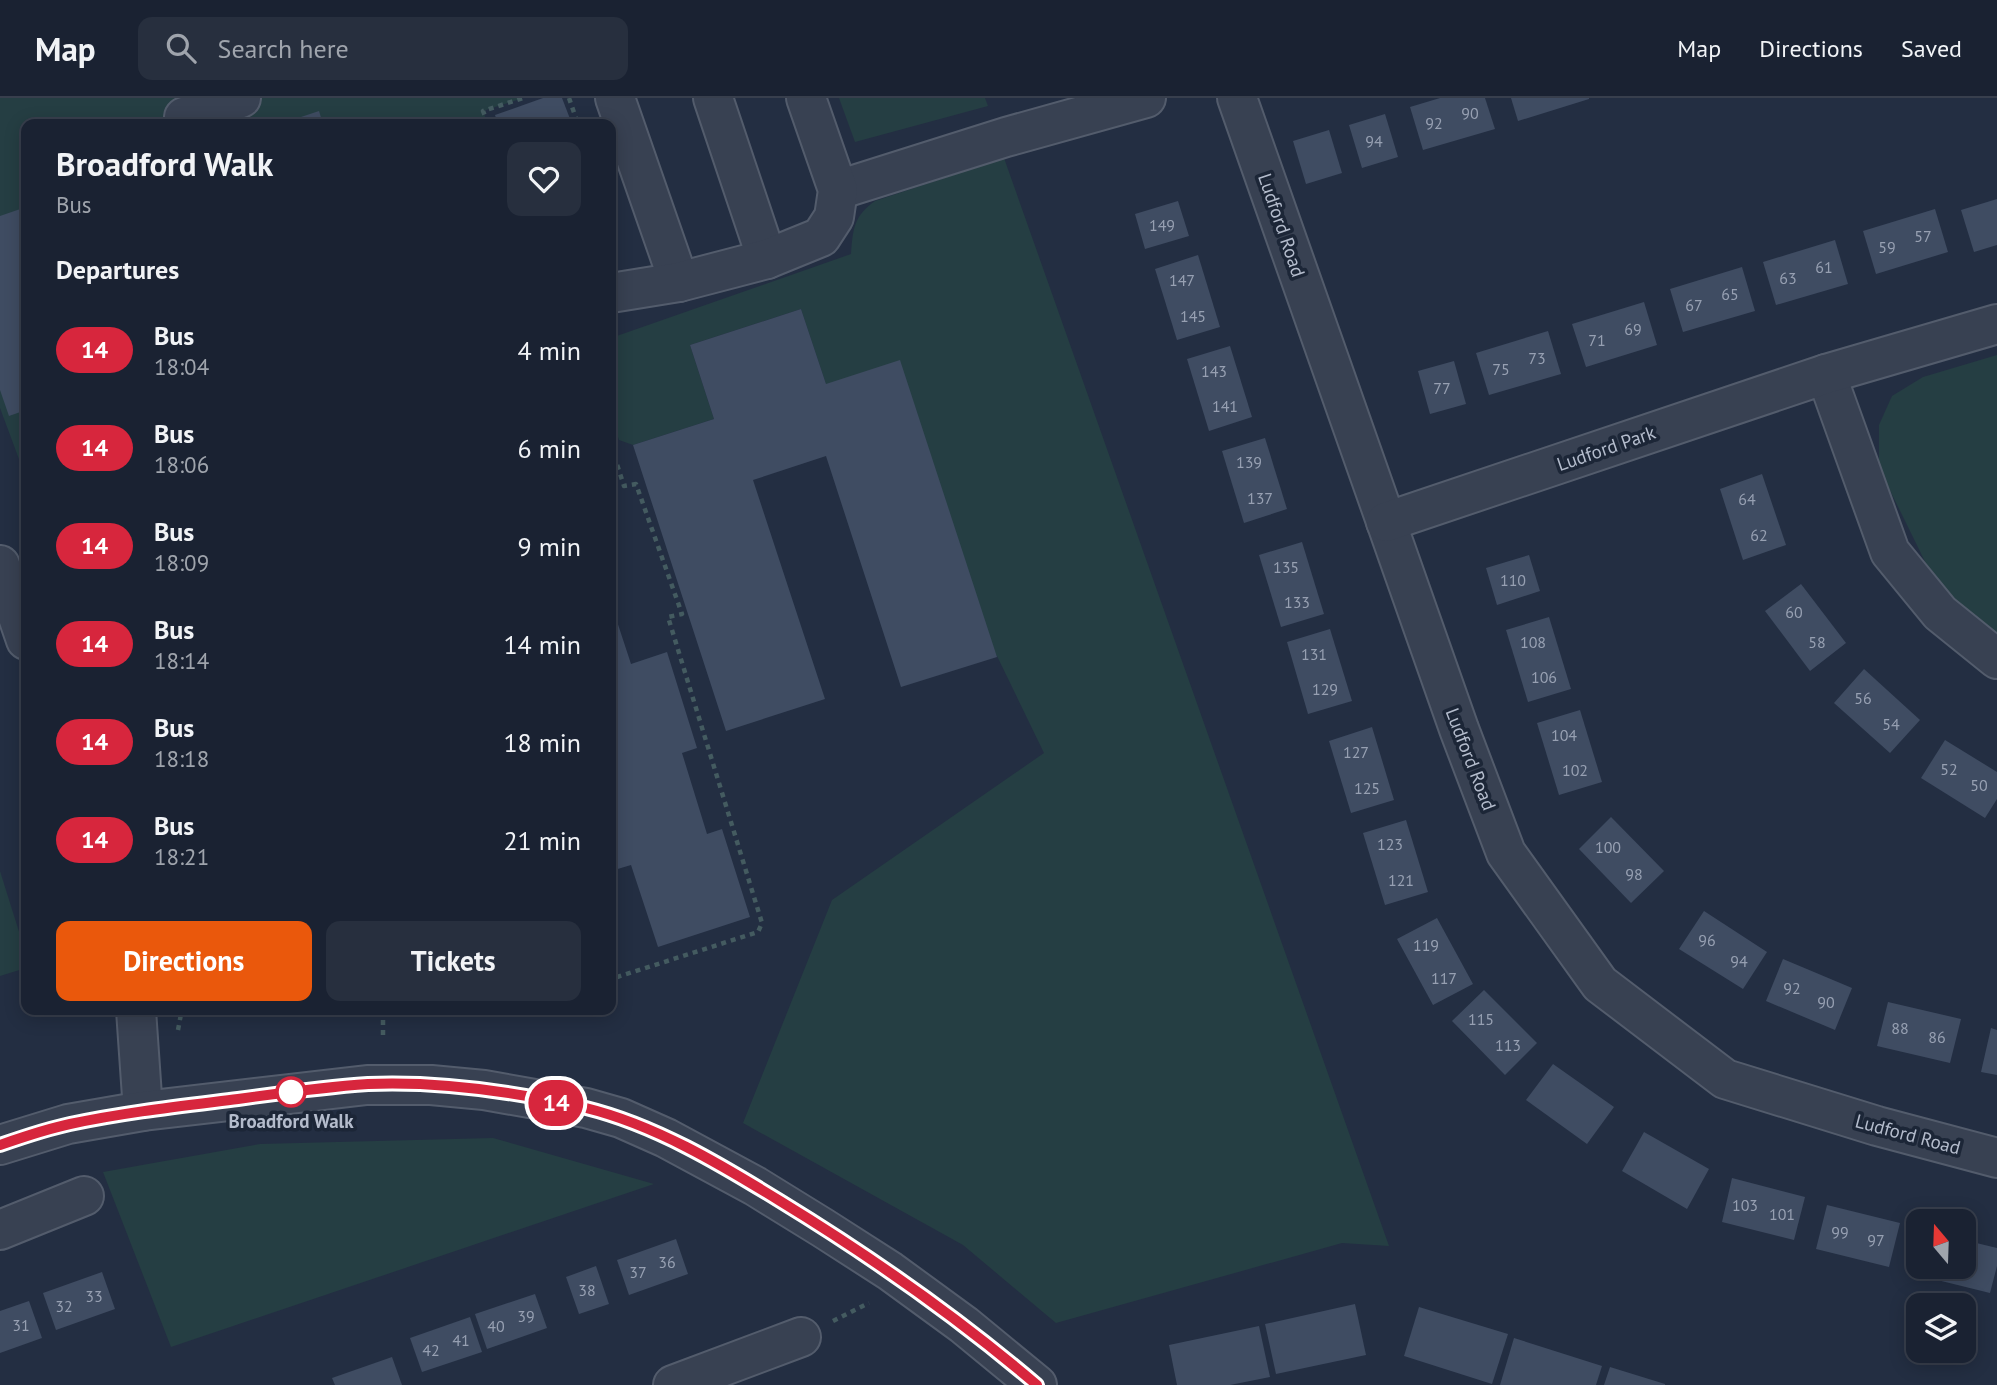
<!DOCTYPE html>
<style>
body{margin:0;font-family:"PT Sans",sans-serif;background:#272f3e;color:#f1f3f6;height:100vh;display:flex;flex-direction:column;font-size:26px;white-space:nowrap}
*{box-sizing:border-box;margin:0}
p{font-size:23px;color:#9fa4ac}
.icon{flex:none;width:38px;height:38px;fill:none;stroke:currentColor;stroke-width:2;stroke-linecap:round;stroke-linejoin:round}
.map{position:relative;flex:1;overflow:hidden}
.panel{position:absolute;left:21px;top:21px;width:595px;height:896px;display:flex;flex-direction:column;background:#1a2232;border-radius:14px;box-shadow:0 4px 18px #0003,0 0 0 2px #383f4d}
.panel>*{flex:none}
.badge{padding:0 14px;border-radius:23px;font-size:24px;line-height:46px}
.needle{width:46px;rotate:341deg}
.fabs{position:absolute;left:1906px;top:1111px;display:grid;gap:14px}
.fabs a{display:grid;place-items:center;width:70px;height:70px;border-radius:14px;background:#1a2232;box-shadow:0 4px 18px #0003,0 0 0 2px #383f4d;font-size:35px}
.map>.badge{position:absolute;translate:-50% -50%;box-shadow:0 0 0 4px #fff}
h2{padding:0 35px;font-size:26px;line-height:63px}
.round{display:grid;place-items:center;flex:none;width:74px;height:74px;border-radius:14px;background:#272f3e}
.overview{display:flex;align-items:center;justify-content:space-between;height:119px;padding:0 35px}
h1{font-size:33px;font-weight:800;line-height:52px}
.cta{display:flex;gap:14px;margin-top:auto;padding:14px 35px}
.cta a{flex:1;height:80px;border-radius:14px;background:#ea580c;color:#fff;font-size:28px;font-weight:800;line-height:80px;text-align:center}
.cta a+a{background:#272f3e;color:#f1f3f6}
ul{padding:0;list-style:none}
li{display:flex;align-items:center;gap:21px;height:98px;padding:0 35px}
li div{flex:1}
li b{display:block;font-size:26px}
li em{font-style:normal}
li .badge{min-width:77px;font-weight:700;text-align:center}
header{display:flex;align-items:center;gap:42px;box-sizing:border-box;height:98px;padding:0 35px;background:#1a2232;border-bottom:2px solid #383f4d}
header strong{font-size:33px}
nav{display:flex;gap:38px;margin-inline-start:auto;font-size:24px}
.search{width:490px;height:63px;background:#272f3e;display:flex;align-items:center;gap:18px;box-sizing:border-box;padding:0 24px;border-radius:14px;color:#9fa4ac;font-size:26px}
.map>svg:first-child{display:block}
.green{fill:#253e43}
.building{fill:#3f4c62}
.lines{fill:none;stroke-linecap:round;stroke-linejoin:round}
.minor-casing{stroke:#535c6c;stroke-width:42}
.path{stroke:#445b60;stroke-width:4.5;stroke-dasharray:5 5;stroke-linecap:butt}
.minor{stroke:#384152;stroke-width:38}
.line-casing{stroke:#fff;stroke-width:16}
.line{stroke:#d7263d;stroke-width:10}
.stop-dot{fill:#fff;stroke:#d7263d;stroke-width:3.5}
.labels{text-anchor:middle;dominant-baseline:central;stroke-width:7;stroke-linejoin:round;paint-order:stroke}
.number-label{font-size:16px;fill:#97a0b2}
.street-label{font-size:19px;fill:#b4bccc;stroke:#1c2637}
.stop-label{font-size:19px;font-weight:bold;fill:#b4bccc;stroke:#1c2637}
</style>
<header>
<strong>Map</strong>
<div class="search"><svg class="icon" aria-label="search" viewBox="0 0 24 24"><circle cx="10" cy="10" r="6"/><path d="M15 15l6 6"/></svg>Search here</div>
<nav><a>Map</a><a>Directions</a><a>Saved</a></nav>
</header>
<div class="map">
<svg width="1997" height="1287" viewBox="0 0 1997 1287">
<rect width="100%" height="100%" fill="#232e42"/>
<g class="green">
<path d="M0,0H523L483,13L488,26H26V380L0,310Z"/>
<path d="M839,0H985L988,8L855,44Z"/>
<path d="M1004,60L1389,1148L1342,1145L1056,1225L963,1147L743,1025L832,802L1044,655L997,558L826,286L801,211L690,247L714,321L633,347L619,342L611,317V240L851,156C853,130 854,118 875,103Z"/>
<path d="M1997,257V545L1938,490L1879,370V327L1892,298L1923,279Z"/>
<path d="M0,773L26,856V870L0,878Z"/>
<path d="M493,1040L654,1086L171,1249L103,1074L260,1046Z"/>
</g>
<g class="building">
<path d="M543,0H562L572,26H498L495,17Z"/>
<path d="M1440,0H1485L1495,31L1423,52L1410,9Z"/>
<path d="M1511,0H1589V1L1518,23Z"/>
<path d="M319,13L323,26H280Z"/>
<path d="M1385,16L1398,59L1362,70L1349,27Z"/>
<path d="M1329,32L1342,75L1306,86L1293,43Z"/>
<path d="M1997,101V147L1974,154L1961,112Z"/>
<path d="M1178,103L1189,138L1145,151L1135,116Z"/>
<path d="M26,109V312L9,318L0,292V118Z"/>
<path d="M1935,111L1948,154L1876,176L1863,133Z"/>
<path d="M1835,142L1848,186L1776,207L1763,164Z"/>
<path d="M1198,157L1220,229L1177,242L1155,171Z"/>
<path d="M1742,169L1755,213L1683,234L1670,191Z"/>
<path d="M1644,204L1657,247L1586,269L1572,226Z"/>
<path d="M801,211L826,286L900,262L997,559L901,589L826,358L753,382L825,601L726,633L633,347L714,321L690,247Z"/>
<path d="M1548,233L1561,276L1489,297L1476,255Z"/>
<path d="M1230,248L1252,319L1209,333L1187,261Z"/>
<path d="M1454,263L1466,306L1430,316L1418,273Z"/>
<path d="M1265,340L1287,411L1244,425L1222,353Z"/>
<path d="M1762,376L1786,447L1743,462L1720,391Z"/>
<path d="M1302,444L1324,516L1281,529L1259,457Z"/>
<path d="M1529,457L1540,493L1497,507L1486,470Z"/>
<path d="M1801,486L1846,545L1810,573L1765,513Z"/>
<path d="M611,505L631,566L667,554L697,650L682,655L707,736L722,731L750,819L658,849L631,767L611,773Z"/>
<path d="M1549,519L1571,591L1528,604L1506,532Z"/>
<path d="M1330,531L1352,603L1308,616L1287,544Z"/>
<path d="M1864,571L1920,622L1890,655L1834,605Z"/>
<path d="M1580,612L1602,684L1559,697L1537,625Z"/>
<path d="M1372,629L1394,702L1351,715L1329,643Z"/>
<path d="M1945,642L1997,674V701L1985,720L1921,680Z"/>
<path d="M1611,719L1664,773L1631,805L1579,751Z"/>
<path d="M1406,722L1428,794L1385,807L1363,735Z"/>
<path d="M1704,813L1767,854L1743,891L1679,851Z"/>
<path d="M1437,820L1473,886L1433,907L1397,841Z"/>
<path d="M1783,861L1852,890L1835,932L1766,903Z"/>
<path d="M1484,892L1537,945L1505,977L1452,923Z"/>
<path d="M1888,904L1961,921L1950,965L1877,948Z"/>
<path d="M1991,930L1997,932V977L1981,974Z"/>
<path d="M1553,966L1614,1009L1587,1046L1526,1002Z"/>
<path d="M1644,1034L1709,1071L1687,1111L1622,1073Z"/>
<path d="M1732,1080L1805,1099L1794,1142L1722,1124Z"/>
<path d="M1827,1107L1900,1125L1889,1169L1816,1151Z"/>
<path d="M676,1141L688,1176L629,1197L617,1162Z"/>
<path d="M1964,1142L1997,1150V1168L1990,1195L1917,1177L1920,1169H1964Z"/>
<path d="M596,1168L609,1206L579,1216L566,1179Z"/>
<path d="M102,1174L115,1211L56,1232L43,1195Z"/>
<path d="M535,1196L547,1230L487,1251L475,1216Z"/>
<path d="M29,1203L42,1240L0,1255V1213Z"/>
<path d="M1355,1206L1366,1257L1276,1276L1265,1226Z"/>
<path d="M1419,1209L1508,1236L1492,1286L1404,1258Z"/>
<path d="M470,1219L482,1254L422,1274L410,1240Z"/>
<path d="M1259,1228L1270,1279L1230,1287H1177L1169,1247Z"/>
<path d="M1514,1240L1602,1268L1596,1287H1500Z"/>
<path d="M392,1259L402,1287H335L332,1280Z"/>
<path d="M1610,1269L1665,1286V1287H1604Z"/>
</g>
<g class="lines">
<defs>
<g id="minor">
<path d="M615,0L679,184"/>
<path d="M713,0L767,161"/>
<path d="M1237,0L1459,631L1506,755L1600,886L1725,981L1877,1028L1997,1060"/>
<path d="M184,19L241,0"/>
<path d="M838,92L1006,39L1146,0"/>
<path d="M611,195L679,184L767,161L821,139L834,119L838,92L806,0"/>
<path d="M1826,276L1890,454L1940,515L1997,561"/>
<path d="M1386,424L1826,276L1997,226"/>
<path d="M0,467L26,542"/>
<path d="M136,912L143,1013"/>
<path d="M0,1047L68,1026L143,1013L367,987H431L484,992L586,1010L621,1020L666,1040L755,1088L823,1130L890,1173L964,1227L1037,1287"/>
<path d="M0,1132L84,1098"/>
<path d="M673,1287L801,1239"/>
</g>
</defs>
<use href="#minor" class="minor-casing"/>
<g class="path">
<path d="M569,0L578,26"/>
<path d="M488,26L483,13L523,0"/>
<path d="M611,348L624,388L636,386L682,516L668,519L762,825L758,834L611,881"/>
<path d="M383,912V937"/>
<path d="M498,912L499,917L516,912"/>
<path d="M178,932L181,916L187,912"/>
<path d="M833,1223L869,1205"/>
</g>
<use href="#minor" class="minor"/>
</g>
<g class="lines">
<defs>
<path id="line" d="M0,1047C23,1039 46,1031 70,1026C126,1014 182,1008 238,1001C281,995 325,989 368,986C440,983 516,994 586,1010C655,1027 720,1066 780,1103C870,1158 956,1218 1037,1287"/>
</defs>
<use href="#line" class="line-casing"/>
<use href="#line" class="line"/>
</g>
<circle class="stop-dot" cx="291" cy="994" r="14"/>
<g class="labels">
<g class="number-label">
<text x="1470" y="15">90</text>
<text x="1434" y="25">92</text>
<text x="1374" y="43">94</text>
<text x="1162" y="127">149</text>
<text x="1923" y="138">57</text>
<text x="1887" y="149">59</text>
<text x="1824" y="169">61</text>
<text x="1788" y="180">63</text>
<text x="1182" y="182">147</text>
<text x="1730" y="196">65</text>
<text x="1694" y="207">67</text>
<text x="1193" y="218">145</text>
<text x="1633" y="231">69</text>
<text x="1597" y="242">71</text>
<text x="1537" y="260">73</text>
<text x="1501" y="271">75</text>
<text x="1214" y="273">143</text>
<text x="1442" y="290">77</text>
<text x="1225" y="308">141</text>
<text x="1249" y="364">139</text>
<text x="1260" y="400">137</text>
<text x="1747" y="401">64</text>
<text x="1759" y="437">62</text>
<text x="1286" y="469">135</text>
<text x="1513" y="482">110</text>
<text x="1297" y="504">133</text>
<text x="1794" y="514">60</text>
<text x="1533" y="544">108</text>
<text x="1817" y="544">58</text>
<text x="1314" y="556">131</text>
<text x="1544" y="579">106</text>
<text x="1325" y="591">129</text>
<text x="1863" y="600">56</text>
<text x="1891" y="626">54</text>
<text x="1564" y="637">104</text>
<text x="1356" y="654">127</text>
<text x="1949" y="671">52</text>
<text x="1575" y="672">102</text>
<text x="1979" y="687">50</text>
<text x="1367" y="690">125</text>
<text x="1390" y="746">123</text>
<text x="1608" y="749">100</text>
<text x="1634" y="776">98</text>
<text x="1401" y="782">121</text>
<text x="1707" y="842">96</text>
<text x="1426" y="847">119</text>
<text x="1739" y="863">94</text>
<text x="1444" y="880">117</text>
<text x="1792" y="890">92</text>
<text x="1826" y="904">90</text>
<text x="1481" y="921">115</text>
<text x="1900" y="930">88</text>
<text x="1937" y="939">86</text>
<text x="1508" y="947">113</text>
<text x="1745" y="1107">103</text>
<text x="1782" y="1116">101</text>
<text x="1840" y="1134">99</text>
<text x="1876" y="1142">97</text>
<text x="667" y="1164">36</text>
<text x="638" y="1174">37</text>
<text x="587" y="1192">38</text>
<text x="94" y="1198">33</text>
<text x="64" y="1208">32</text>
<text x="526" y="1218">39</text>
<text x="21" y="1227">31</text>
<text x="496" y="1228">40</text>
<text x="461" y="1242">41</text>
<text x="431" y="1252">42</text>
</g>
<g class="street-label">
<text transform="translate(1282 127) rotate(71)">Ludford Road</text>
<text transform="translate(1606 350) rotate(-19)">Ludford Park</text>
<text transform="translate(1471 661) rotate(69)">Ludford Road</text>
<text transform="translate(1908 1036) rotate(15)">Ludford Road</text>
</g>
<g class="stop-label">
<text x="291" y="1023">Broadford Walk</text>
</g>
</g>
</svg>
<div class="fabs">
<a><svg class="needle" viewBox="-14 -14 28 28"><path d="M0-13l5 13h-10z" fill="#e53935"/><path d="M0 13l5-13h-10z" fill="#9fa4ac"/></svg></a>
<a><svg class="icon" aria-label="layers" viewBox="0 0 24 24"><path d="M12 4l9 5-9 5-9-5zM3 14l9 5 9-5"/></svg></a>
</div>
<b class="badge" style="left:556px;top:1005px;background:#d7263d;color:#fff">14</b>
<section class="panel">
<div class="overview"><div><h1>Broadford Walk</h1><p>Bus</p></div><a class="round"><svg class="icon" aria-label="heart" viewBox="0 0 24 24"><path d="M12 20l-8-8c-3-5 5-10 8-4 3-6 11-1 8 4z"/></svg></a></div>
<h2>Departures</h2>
<ul>
<li><span class="badge" style="background:#d7263d;color:#fff">14</span><div><b>Bus</b><p>18:04</p></div><em>4 min</em></li>
<li><span class="badge" style="background:#d7263d;color:#fff">14</span><div><b>Bus</b><p>18:06</p></div><em>6 min</em></li>
<li><span class="badge" style="background:#d7263d;color:#fff">14</span><div><b>Bus</b><p>18:09</p></div><em>9 min</em></li>
<li><span class="badge" style="background:#d7263d;color:#fff">14</span><div><b>Bus</b><p>18:14</p></div><em>14 min</em></li>
<li><span class="badge" style="background:#d7263d;color:#fff">14</span><div><b>Bus</b><p>18:18</p></div><em>18 min</em></li>
<li><span class="badge" style="background:#d7263d;color:#fff">14</span><div><b>Bus</b><p>18:21</p></div><em>21 min</em></li>
</ul>
<div class="cta"><a>Directions</a><a>Tickets</a></div>
</section>
</div>
